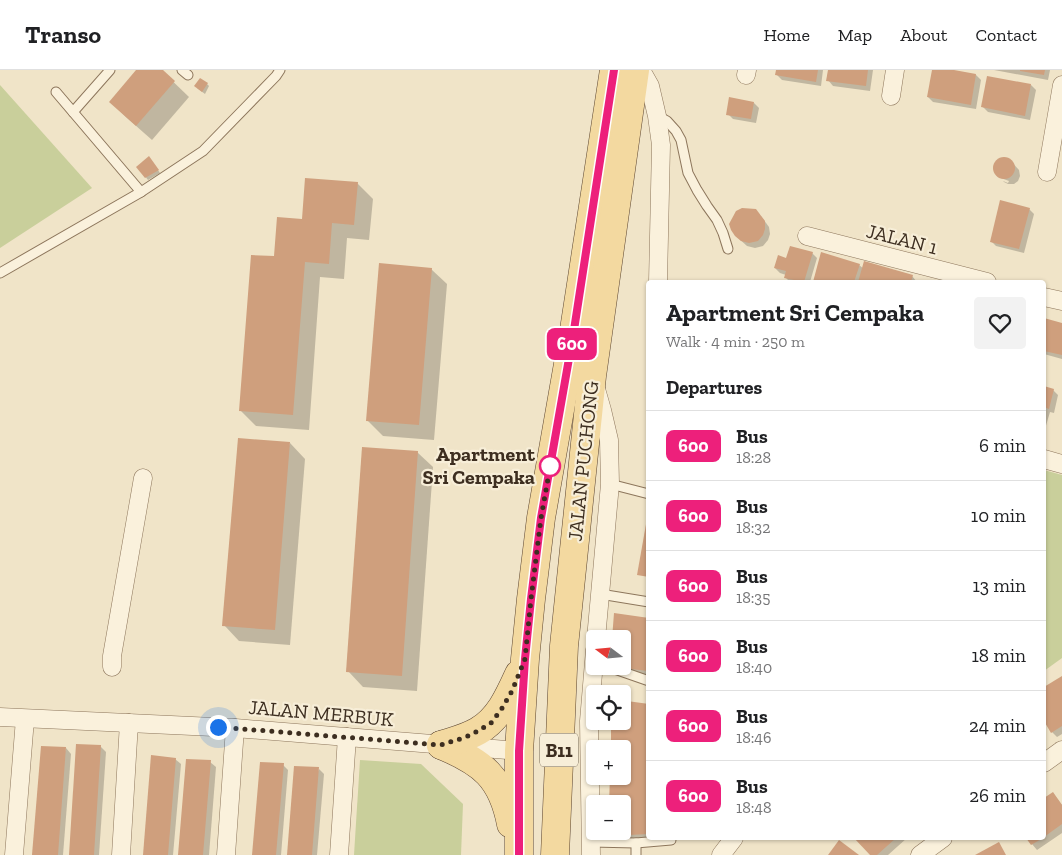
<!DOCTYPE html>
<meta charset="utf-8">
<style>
body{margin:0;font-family:"Zilla Slab",serif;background:#f2f2f2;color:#202124;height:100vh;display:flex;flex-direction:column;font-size:19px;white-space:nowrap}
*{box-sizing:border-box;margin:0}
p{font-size:16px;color:#757577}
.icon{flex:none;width:28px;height:28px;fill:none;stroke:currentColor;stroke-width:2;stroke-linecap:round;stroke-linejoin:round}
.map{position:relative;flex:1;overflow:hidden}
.drawer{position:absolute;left:646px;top:210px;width:400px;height:560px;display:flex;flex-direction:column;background:#fff;border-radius:5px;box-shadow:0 1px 4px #0004}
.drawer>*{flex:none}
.badge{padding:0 10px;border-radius:8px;font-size:18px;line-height:32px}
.needle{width:32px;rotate:286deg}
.controls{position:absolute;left:586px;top:560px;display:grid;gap:10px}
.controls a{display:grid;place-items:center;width:45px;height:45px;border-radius:5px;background:#fff;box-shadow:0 1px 4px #0004;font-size:25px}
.you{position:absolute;width:25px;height:25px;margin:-12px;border:4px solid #fff;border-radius:50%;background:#1a73e8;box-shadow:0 0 0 8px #1a73e833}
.map>.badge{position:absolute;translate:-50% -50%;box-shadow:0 0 0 2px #fff}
h2{padding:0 20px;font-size:19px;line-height:45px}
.round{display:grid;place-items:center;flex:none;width:52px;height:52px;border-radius:5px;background:#f2f2f2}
.summary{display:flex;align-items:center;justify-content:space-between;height:85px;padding:0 20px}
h1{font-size:24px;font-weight:700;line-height:38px}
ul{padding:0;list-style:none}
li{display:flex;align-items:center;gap:15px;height:70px;padding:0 20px;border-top:1px solid #e0e0e0}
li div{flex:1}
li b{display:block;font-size:19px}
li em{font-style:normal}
li .badge{min-width:55px;font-weight:700;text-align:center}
header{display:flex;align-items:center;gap:30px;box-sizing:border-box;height:70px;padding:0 25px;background:#fff;border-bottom:1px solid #e0e0e0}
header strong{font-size:24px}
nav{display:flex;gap:28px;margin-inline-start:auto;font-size:18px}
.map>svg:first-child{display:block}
.green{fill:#c9cf9b}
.shadow{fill:#0003}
.building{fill:#cf9f7d}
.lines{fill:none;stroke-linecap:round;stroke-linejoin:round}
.lane-casing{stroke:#8d765c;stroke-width:11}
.street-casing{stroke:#8d765c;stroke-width:19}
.primary-casing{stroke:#5b4430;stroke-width:29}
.path{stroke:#8d765c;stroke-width:2.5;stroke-dasharray:4 2.5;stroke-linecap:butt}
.lane{stroke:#faf1dc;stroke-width:9}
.street{stroke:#faf1dc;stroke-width:18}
.primary{stroke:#f3d9a0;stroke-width:28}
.line-casing{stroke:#fff;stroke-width:11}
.line{stroke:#ed207b;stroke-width:8}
.walk{stroke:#3d2e20;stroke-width:5;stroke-dasharray:0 9}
.stop-dot{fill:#fff;stroke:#ed207b;stroke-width:2.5}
.labels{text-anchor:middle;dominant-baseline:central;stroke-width:4.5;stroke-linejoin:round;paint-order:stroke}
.shield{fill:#f7eed8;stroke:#756857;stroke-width:1}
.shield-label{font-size:19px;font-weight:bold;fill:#3d2e20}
.street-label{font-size:20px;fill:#3d2e20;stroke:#f7eed8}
.stop-label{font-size:20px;font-weight:bold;fill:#3d2e20;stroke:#f7eed8;text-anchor:end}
</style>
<header>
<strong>Transo</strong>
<nav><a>Home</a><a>Map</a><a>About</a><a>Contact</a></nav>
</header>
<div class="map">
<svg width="1062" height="785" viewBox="0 0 1062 785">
<rect width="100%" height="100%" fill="#f0e4c8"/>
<g class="green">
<path d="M0,15L92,118L0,178Z"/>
<path d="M1044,400L1062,405V588L1044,601Z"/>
<path d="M360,690L421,694L463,734L461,785H354Z"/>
</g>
<g class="shadow">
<path d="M138,0H161L189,27L152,70L126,47L111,32Z"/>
<path d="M778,0H823L821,16L782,10L777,5Z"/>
<path d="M829,0H873L870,21L833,16L828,10Z"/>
<path d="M933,0H947L976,5L981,10L976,39L933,32L928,27Z"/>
<path d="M994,0H1050L1048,10Z"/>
<path d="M207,14L209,16L205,24L197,18Z"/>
<path d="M1031,15L1036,20L1030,50L988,42L983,37Z"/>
<path d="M754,33L759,38L756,53L733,49L728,44Z"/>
<path d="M1006,88L1011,91L1019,100L1020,106L1018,111L1014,114H1008L1004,112L1003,111L1008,113L1009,111L998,107L995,102L994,97L996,92L1001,89Z"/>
<path d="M151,90L160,103L148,110L138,97Z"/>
<path d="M357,113L373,129L369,170L347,168L344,209L320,207L309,360L256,356L241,341L303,150Z"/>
<path d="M1029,139L1034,144L1024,183L996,176L991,171Z"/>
<path d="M761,146L769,157L770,164L768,170L763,176L755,178L747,176L736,166Z"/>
<path d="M812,183L817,188L810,212H790L786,208V205L780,203L775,198L787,189Z"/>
<path d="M822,184L859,195L864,199L912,206L917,212H814Z"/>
<path d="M431,199L447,214L434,370L383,366L367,350Z"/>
<path d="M1044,249L1062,254V289L1044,284Z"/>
<path d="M1044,318L1053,320L1058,325L1054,343L1050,342L1045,359L1044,358Z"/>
<path d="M290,373L305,389L290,575L239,571L224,555Z"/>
<path d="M417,382L433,397L417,621L363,617L348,601Z"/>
<path d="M649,549V608L630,606L622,596Z"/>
<path d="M1062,607V664L1057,667L1052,662L1044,649V619Z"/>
<path d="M649,635V768H668L617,774L609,766V761H622V651Z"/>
<path d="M100,676L106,682L99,785H70Z"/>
<path d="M66,678L71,684L63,785H34Z"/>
<path d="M175,689L181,694L173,785H144Z"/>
<path d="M210,692L216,697L209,785H179Z"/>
<path d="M283,695L288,700L281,785H253Z"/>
<path d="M319,699L324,704L317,785H288Z"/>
<path d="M1053,723L1062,735V763L1037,780L1027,768H1044V730Z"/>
<path d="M856,768H907L888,785H872Z"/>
</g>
<g class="building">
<path d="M136,0H163L175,11L136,56L109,32Z"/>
<path d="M776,0H818L816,12L775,5Z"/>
<path d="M828,0H868L866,16L826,11Z"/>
<path d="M932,0H954L976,4L971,35L927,27Z"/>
<path d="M1020,0H1045L1044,5L1020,1Z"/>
<path d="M987,6L1031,14L1025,46L981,37Z"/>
<path d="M200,8L208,13L202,22L194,16Z"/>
<path d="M729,27L754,32L751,49L726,45Z"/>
<path d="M149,86L159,100L145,108L136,97Z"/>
<circle cx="1004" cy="98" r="11"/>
<path d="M305,108L358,112L354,155L332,153L329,194L305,192L293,345L239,341L251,185L274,186L277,147L302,149Z"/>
<path d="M1000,130L1030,138L1019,179L990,172Z"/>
<path d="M742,138L756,139L765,151V159L763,165L758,171L749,173L741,171L735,166L731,160L729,154L736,141Z"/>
<path d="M790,176L813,182L804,212L784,208L786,201L774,198L778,185L786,188Z"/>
<path d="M821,182L860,194L854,212H813Z"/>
<path d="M864,191L913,205L911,212H858Z"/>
<path d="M379,193L432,198L419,355L366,351Z"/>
<path d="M1044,248L1062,253V285L1044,281Z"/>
<path d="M1044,316L1054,319L1049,339L1044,337Z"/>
<path d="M238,368L290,372L275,560L222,556Z"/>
<path d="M362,377L418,381L402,606L346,602Z"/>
<path d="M648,443H649V507L637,505Z"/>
<path d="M614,543L649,548V601L621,598L620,596H622V569H612Z"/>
<path d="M1062,606V656L1051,663L1044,651V617Z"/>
<path d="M627,631L649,634V764L608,766V761H622V734H609L610,706H622V679H611V651H622V634Z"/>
<path d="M76,674L101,675L94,785H69Z"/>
<path d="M41,676L66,677L58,785H32Z"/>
<path d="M151,685L176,688L168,785H143Z"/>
<path d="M186,689L211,690L203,785H178Z"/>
<path d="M260,692L284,693L276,785H252Z"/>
<path d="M294,696L319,697L312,785H287Z"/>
<path d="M1053,722L1062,735V754L1044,767V728Z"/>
<path d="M854,768H896L877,785H870Z"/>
<path d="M1026,768H1043L1031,775Z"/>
<path d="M839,770L859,785H828Z"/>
<path d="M999,772L1006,785H975Z"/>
</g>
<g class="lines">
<defs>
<g id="lane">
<path d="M182,0L188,5"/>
<path d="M56,22L141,122"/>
<path d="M73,42L110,0"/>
<path d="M658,46L667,51L676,61L681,70L688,103L697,120L707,136L717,150L723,163L728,179"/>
<path d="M0,203L141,122L203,81L276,6L280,0"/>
<path d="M610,414L649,424"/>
<path d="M600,524L649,532"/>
<path d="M606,596L649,611"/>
<path d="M591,772L636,773L671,770V768"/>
<path d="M636,785V773"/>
</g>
<g id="street">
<path d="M641,0L650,16L657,46L661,75L658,212"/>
<path d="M746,5L747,0"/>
<path d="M891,26L895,0"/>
<path d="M1047,102L1062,15"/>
<path d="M807,166L987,212"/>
<path d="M1044,227L1062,231"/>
<path d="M596,319L602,340L609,370L610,414L596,569"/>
<path d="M1044,389L1062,394"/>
<path d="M112,597V586L143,408"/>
<path d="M0,647L235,658L519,681"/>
<path d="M1044,693L1062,680"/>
<path d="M14,785L25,649"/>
<path d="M121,785L129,653"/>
<path d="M226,785L235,658"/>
<path d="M339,785L347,667"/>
<path d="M591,785L589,651L595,580"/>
<path d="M721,785L734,768"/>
<path d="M920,785L943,768"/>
</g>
<g id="primary">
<path d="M441,675C482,692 502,707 511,754"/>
<path d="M441,675C453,671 466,668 478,661C499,649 509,626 519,604"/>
<path d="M519,785V681L525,589L531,529L541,448L574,260L614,0"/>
<path d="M555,785L564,576L592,306L635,0"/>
</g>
</defs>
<use href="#lane" class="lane-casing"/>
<use href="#street" class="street-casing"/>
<use href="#primary" class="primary-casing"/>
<path class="path" d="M1044,546H1045"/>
<use href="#lane" class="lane"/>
<use href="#street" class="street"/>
<use href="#primary" class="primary"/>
</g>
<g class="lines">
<defs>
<path id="line" d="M519,785V681L525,589L531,529L541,448L574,260L614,0"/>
</defs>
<use href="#line" class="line-casing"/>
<use href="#line" class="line"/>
<path class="walk" d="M218,657L441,675L466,667L478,661L491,653L501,640L512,621L525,589L531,529L541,448L551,392L550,396"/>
</g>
<circle class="stop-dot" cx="550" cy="396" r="10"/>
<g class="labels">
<rect class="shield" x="540" y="663.5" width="38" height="33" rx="4"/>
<g class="shield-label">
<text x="559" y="680">B11</text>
</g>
<g class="street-label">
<text transform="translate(902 169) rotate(14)">JALAN 1</text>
<text transform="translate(583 391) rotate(-84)">JALAN PUCHONG</text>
<text transform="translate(321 643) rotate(5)">JALAN MERBUK</text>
</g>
<g class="stop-label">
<text x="535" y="384">Apartment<tspan x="535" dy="23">Sri Cempaka</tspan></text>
</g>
</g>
</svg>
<div class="controls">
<a><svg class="needle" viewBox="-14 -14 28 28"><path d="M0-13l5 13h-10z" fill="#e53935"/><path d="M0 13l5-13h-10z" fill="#757577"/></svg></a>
<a><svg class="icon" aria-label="locate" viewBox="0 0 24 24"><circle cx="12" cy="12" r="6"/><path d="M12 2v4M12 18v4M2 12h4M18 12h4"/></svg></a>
<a>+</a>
<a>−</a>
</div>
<div class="you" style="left:218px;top:657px"></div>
<b class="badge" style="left:572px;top:274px;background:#ed207b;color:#fff">600</b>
<section class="drawer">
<div class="summary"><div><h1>Apartment Sri Cempaka</h1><p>Walk · 4 min · 250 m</p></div><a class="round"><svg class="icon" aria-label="heart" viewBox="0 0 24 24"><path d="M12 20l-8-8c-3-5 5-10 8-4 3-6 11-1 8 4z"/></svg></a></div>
<h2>Departures</h2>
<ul>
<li><span class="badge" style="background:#ed207b;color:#fff">600</span><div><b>Bus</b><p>18:28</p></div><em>6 min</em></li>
<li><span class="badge" style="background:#ed207b;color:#fff">600</span><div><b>Bus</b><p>18:32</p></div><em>10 min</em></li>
<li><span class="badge" style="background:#ed207b;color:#fff">600</span><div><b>Bus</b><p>18:35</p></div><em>13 min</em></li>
<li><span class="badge" style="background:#ed207b;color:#fff">600</span><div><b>Bus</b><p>18:40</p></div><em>18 min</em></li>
<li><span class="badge" style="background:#ed207b;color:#fff">600</span><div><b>Bus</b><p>18:46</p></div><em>24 min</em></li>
<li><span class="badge" style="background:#ed207b;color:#fff">600</span><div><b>Bus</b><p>18:48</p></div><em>26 min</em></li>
</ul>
</section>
</div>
